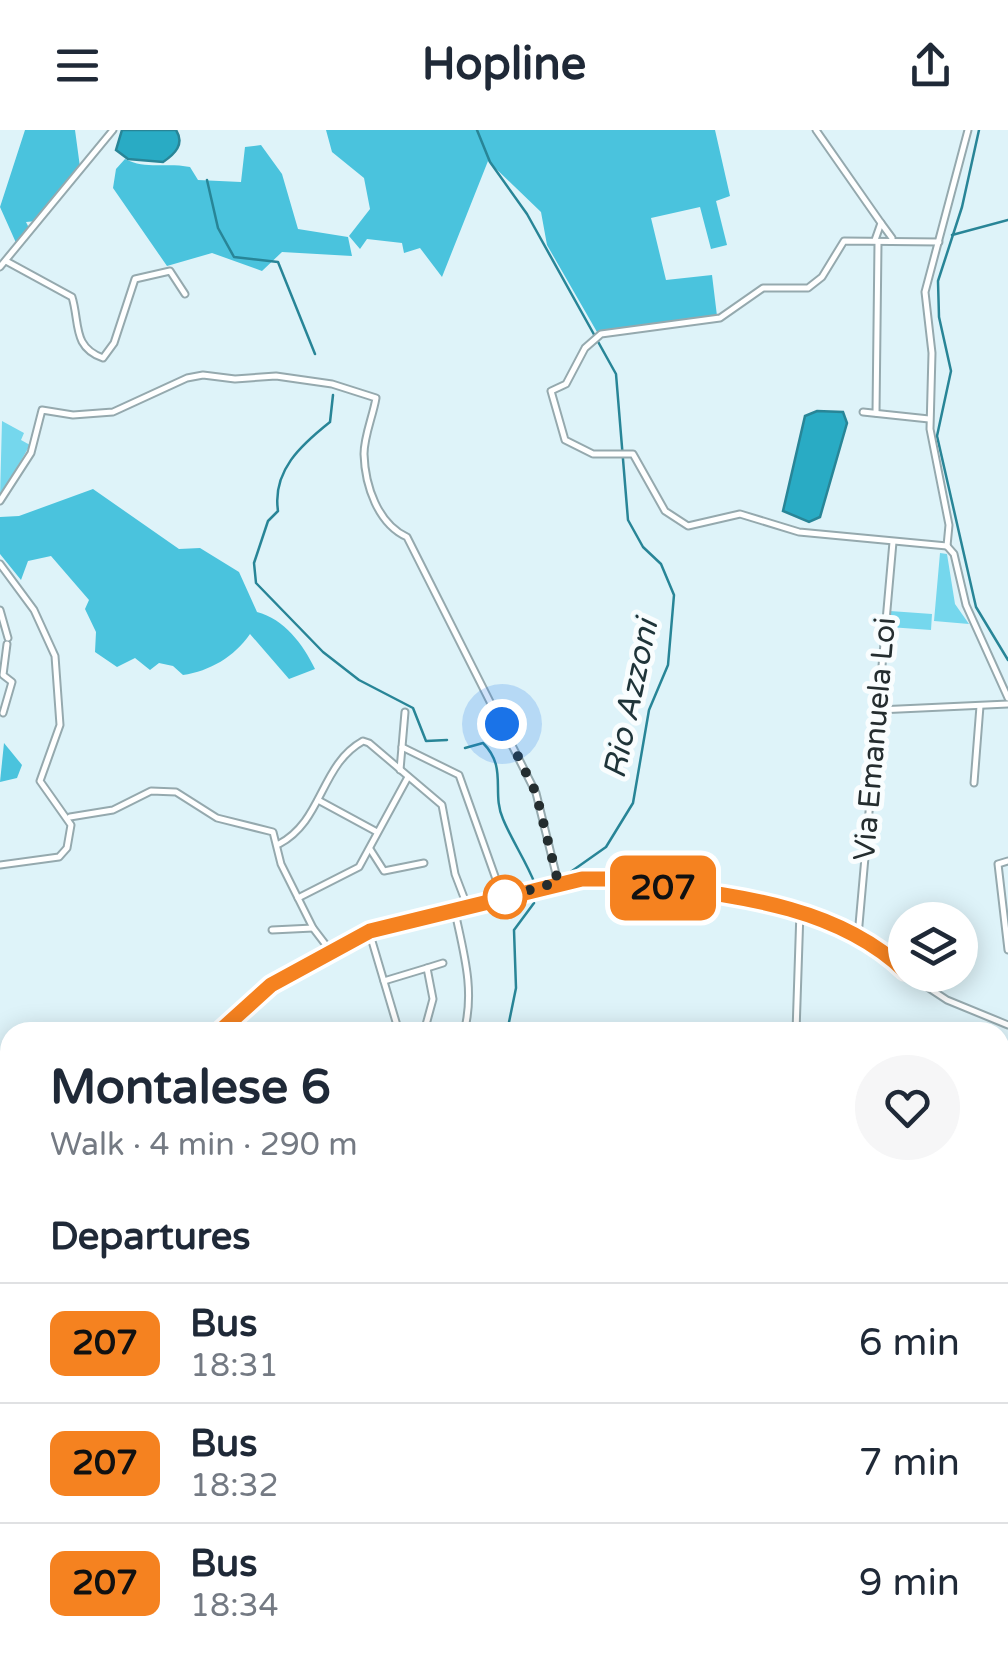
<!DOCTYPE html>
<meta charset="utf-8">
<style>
body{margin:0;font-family:"Varela Round",sans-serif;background:#f6f6f7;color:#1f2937;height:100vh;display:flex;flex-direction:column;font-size:38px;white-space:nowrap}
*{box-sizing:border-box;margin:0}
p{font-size:32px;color:#747a83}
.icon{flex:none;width:55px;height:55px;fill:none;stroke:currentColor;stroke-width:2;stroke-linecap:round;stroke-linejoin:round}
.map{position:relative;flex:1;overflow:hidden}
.panel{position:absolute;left:0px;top:892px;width:1010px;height:642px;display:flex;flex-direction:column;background:#fff;border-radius:30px 30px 0 0;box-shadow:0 5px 25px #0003}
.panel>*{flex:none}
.badge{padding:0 20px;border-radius:15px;font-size:35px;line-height:65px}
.tools{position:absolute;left:888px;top:772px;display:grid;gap:20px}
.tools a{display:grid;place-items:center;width:90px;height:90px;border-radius:50%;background:#fff;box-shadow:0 5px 25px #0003;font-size:50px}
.you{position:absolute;width:50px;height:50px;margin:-25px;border:8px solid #fff;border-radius:50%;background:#1a73e8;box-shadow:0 0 0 15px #1a73e833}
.map>.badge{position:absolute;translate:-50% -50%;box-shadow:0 0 0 5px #fff}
h2{padding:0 50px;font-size:38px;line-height:90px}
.round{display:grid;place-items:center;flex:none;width:105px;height:105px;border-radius:52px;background:#f6f6f7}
.headline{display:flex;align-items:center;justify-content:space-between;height:170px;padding:0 50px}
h1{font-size:48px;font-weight:700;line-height:75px}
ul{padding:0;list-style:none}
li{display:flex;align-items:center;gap:30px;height:120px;padding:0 50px;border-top:2px solid #e0e1e3}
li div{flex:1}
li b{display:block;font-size:38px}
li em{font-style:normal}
li .badge{min-width:110px;font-weight:700;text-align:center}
header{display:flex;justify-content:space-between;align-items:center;height:130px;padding:0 50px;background:#fff;font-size:45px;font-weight:700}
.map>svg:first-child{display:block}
.built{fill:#c8e6ed}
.green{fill:#75d7ed}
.forest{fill:#4ac3dd}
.water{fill:#29abc4;stroke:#288597;stroke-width:2.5}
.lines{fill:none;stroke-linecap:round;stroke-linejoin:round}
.stream{stroke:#288597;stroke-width:2.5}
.minor-casing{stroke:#95a9ae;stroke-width:9}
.major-casing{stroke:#95a9ae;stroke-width:11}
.minor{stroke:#fff;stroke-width:5}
.major{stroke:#fff;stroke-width:8}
.line-casing{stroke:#fff;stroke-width:22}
.line{stroke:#f58220;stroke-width:15}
.walk{stroke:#242d2f;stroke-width:10;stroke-dasharray:0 18}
.stop-dot{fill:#fff;stroke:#f58220;stroke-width:5}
.labels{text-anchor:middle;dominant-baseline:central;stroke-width:10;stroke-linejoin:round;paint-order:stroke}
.street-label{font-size:30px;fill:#242d2f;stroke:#f9fdfe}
.water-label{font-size:32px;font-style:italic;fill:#1f3439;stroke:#f9fdfe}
</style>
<header><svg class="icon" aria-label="menu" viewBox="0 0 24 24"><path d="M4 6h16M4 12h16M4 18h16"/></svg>Hopline<svg class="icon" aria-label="share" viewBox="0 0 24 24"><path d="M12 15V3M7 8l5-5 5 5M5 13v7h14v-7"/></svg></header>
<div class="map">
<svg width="1008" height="1534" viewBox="0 0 1008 1534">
<rect width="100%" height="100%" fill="#def3f9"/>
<path class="built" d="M1000,998L1008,1012V1087L1000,1091Z"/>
<g class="green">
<path d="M2,291L24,303L21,310L30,315L0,367Z"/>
<path d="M940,423L947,424L955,474L969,494L934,491Z"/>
<path d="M890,481L932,484L931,500L889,497Z"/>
<path d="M1008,941V994L1000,998V943Z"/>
<path d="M0,1287L10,1288V1459L0,1460V1411L10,1397L0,1370Z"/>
<path d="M33,1525H109L108,1534H33Z"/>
</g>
<g class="forest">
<path d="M25,0H75L80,37L37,91L26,92L30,100L17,115L0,77Z"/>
<path d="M326,0H715L730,66L716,71L727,115L711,119L700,77L651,88L666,150L712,145L717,186L597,202L547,115L541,82L488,31L442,147L420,118L404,123L402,113L367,109L360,119L349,106L370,79L364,48L332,22Z"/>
<path d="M261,15L282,44L298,99L348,107L352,126L282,122L262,141L212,123L167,136L113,58L116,39L125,29C146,40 167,32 190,37L198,50L241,52L245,17Z"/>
<path d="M93,359L179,419L200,418L239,442L257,482C284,489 303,514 315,539L289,549L250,504C234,527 210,541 183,545L173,536L159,533L150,540L135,528L117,537L95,522L96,502L85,479L89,470L51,426L28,431L21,450L0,424V387L19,386Z"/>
<path d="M4,613L22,635L17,648L0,652Z"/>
</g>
<g class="water">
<path d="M122,0H176C185,14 175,24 163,32L128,29L116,20Z"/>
<path d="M817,281L843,282L847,293L820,387L809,392L783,381L805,286Z"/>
</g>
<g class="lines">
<g class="stream">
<path d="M477,0L490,32L527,84L616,244L628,390L643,417L661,434L674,465L668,535L649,580L633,673L606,717L562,748"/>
<path d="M979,0L962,77L938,151L939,187L951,241L937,306L976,477L1008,530"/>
<path d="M207,50L218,98L234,127L278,132L315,224"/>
<path d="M952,105L1008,90"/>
<path d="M333,265L330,292C301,315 272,341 278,381L268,391L254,433L256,453L323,522L359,550L413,578L426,611L447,610"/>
<path d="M465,618L483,613C508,638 491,662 503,689C512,711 526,731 535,754L552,751"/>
<path d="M507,902L516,858L514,800L534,773"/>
<path d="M7,1107L10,1112"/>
<path d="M20,1534V1525"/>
<path d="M567,1534L568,1525"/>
</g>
<defs>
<g id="minor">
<path d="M816,0L881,93L875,110"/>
<path d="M881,93L892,108"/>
<path d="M939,112L844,111L822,147L808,158H763L720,188L601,204L585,218L566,254L551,261L565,310L593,324H633L665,381L688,396L740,384L799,402L947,416"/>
<path d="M6,131L72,167C80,193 72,217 103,228L114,213L135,149L170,141L185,164"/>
<path d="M0,137L113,0"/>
<path d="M863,282L929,289"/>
<path d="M876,283L878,113"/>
<path d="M0,371L31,323L42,280L73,285L113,282L187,248L203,245L235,249L276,246L332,254L376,268C373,286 364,306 364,324C365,356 378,394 407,407L536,663L558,752"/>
<path d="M947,416L949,395L930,299L932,223L925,162L968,0"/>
<path d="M947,416L954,424L966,475L1008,568"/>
<path d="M0,434L34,480L55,526L60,595L40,651L71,695L67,718L59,727L0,735"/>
<path d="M0,480L8,508"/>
<path d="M878,580L1008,574"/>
<path d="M3,583L12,552L3,545L7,514"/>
<path d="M402,617L459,645L502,766"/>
<path d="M400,640L405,582"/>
<path d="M974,653L980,576"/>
<path d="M318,670L377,702"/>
<path d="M70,687L113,680L151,661L176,662L217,688L273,702L281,734L313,798L329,819"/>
<path d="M279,714C323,691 320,635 363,611L369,613L442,675L455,744L468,778"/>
<path d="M370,719L384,741L424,733"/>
<path d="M1008,731L998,734L1008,820"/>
<path d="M298,768L359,737L408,647"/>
<path d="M455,782C464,824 475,861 464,902"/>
<path d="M272,800L313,798"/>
<path d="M369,801L399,902"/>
<path d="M858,806L893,412"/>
<path d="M427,838L443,833"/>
<path d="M909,845L947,870L1008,895"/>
<path d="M384,851L427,838L433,869L424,902"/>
<path d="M219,902L271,855L369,801L582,749L627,752L800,781L864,809L905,841"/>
<path d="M796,902L800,781"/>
<path d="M9,939L10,1103"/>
<path d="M0,1036H10"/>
<path d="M740,1525V1534"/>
</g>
<g id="major">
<path d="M1000,1244L1008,1239"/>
<path d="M1000,1250L1008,1249"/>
<path d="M0,1467L10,1466"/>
</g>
</defs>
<use href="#minor" class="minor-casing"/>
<use href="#major" class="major-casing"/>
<use href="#minor" class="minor"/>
<use href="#major" class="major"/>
</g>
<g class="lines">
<defs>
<path id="line" d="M219,902L271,855L370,801L582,749H607C708,764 828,767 905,841"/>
</defs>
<use href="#line" class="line-casing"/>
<use href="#line" class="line"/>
<path class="walk" d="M502,594L536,663L558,752L505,767"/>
</g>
<circle class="stop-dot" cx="505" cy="767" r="20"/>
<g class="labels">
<g class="street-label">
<text transform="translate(875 609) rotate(-85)">Via Emanuela Loi</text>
</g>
<g class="water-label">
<text transform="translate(631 569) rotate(-78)">Rio Azzoni</text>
</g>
</g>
</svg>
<div class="tools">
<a><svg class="icon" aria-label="layers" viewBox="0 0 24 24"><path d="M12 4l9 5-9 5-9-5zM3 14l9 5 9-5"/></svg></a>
</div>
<div class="you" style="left:502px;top:594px"></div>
<b class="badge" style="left:663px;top:758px;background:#f58220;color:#111">207</b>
<section class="panel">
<div class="headline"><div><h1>Montalese 6</h1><p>Walk · 4 min · 290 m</p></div><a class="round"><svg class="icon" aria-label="heart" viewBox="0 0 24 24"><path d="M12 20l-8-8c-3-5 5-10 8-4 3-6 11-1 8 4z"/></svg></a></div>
<h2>Departures</h2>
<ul>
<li><span class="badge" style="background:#f58220;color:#111">207</span><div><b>Bus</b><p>18:31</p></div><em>6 min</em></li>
<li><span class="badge" style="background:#f58220;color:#111">207</span><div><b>Bus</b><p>18:32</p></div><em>7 min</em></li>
<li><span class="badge" style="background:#f58220;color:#111">207</span><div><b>Bus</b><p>18:34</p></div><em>9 min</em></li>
</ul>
</section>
</div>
